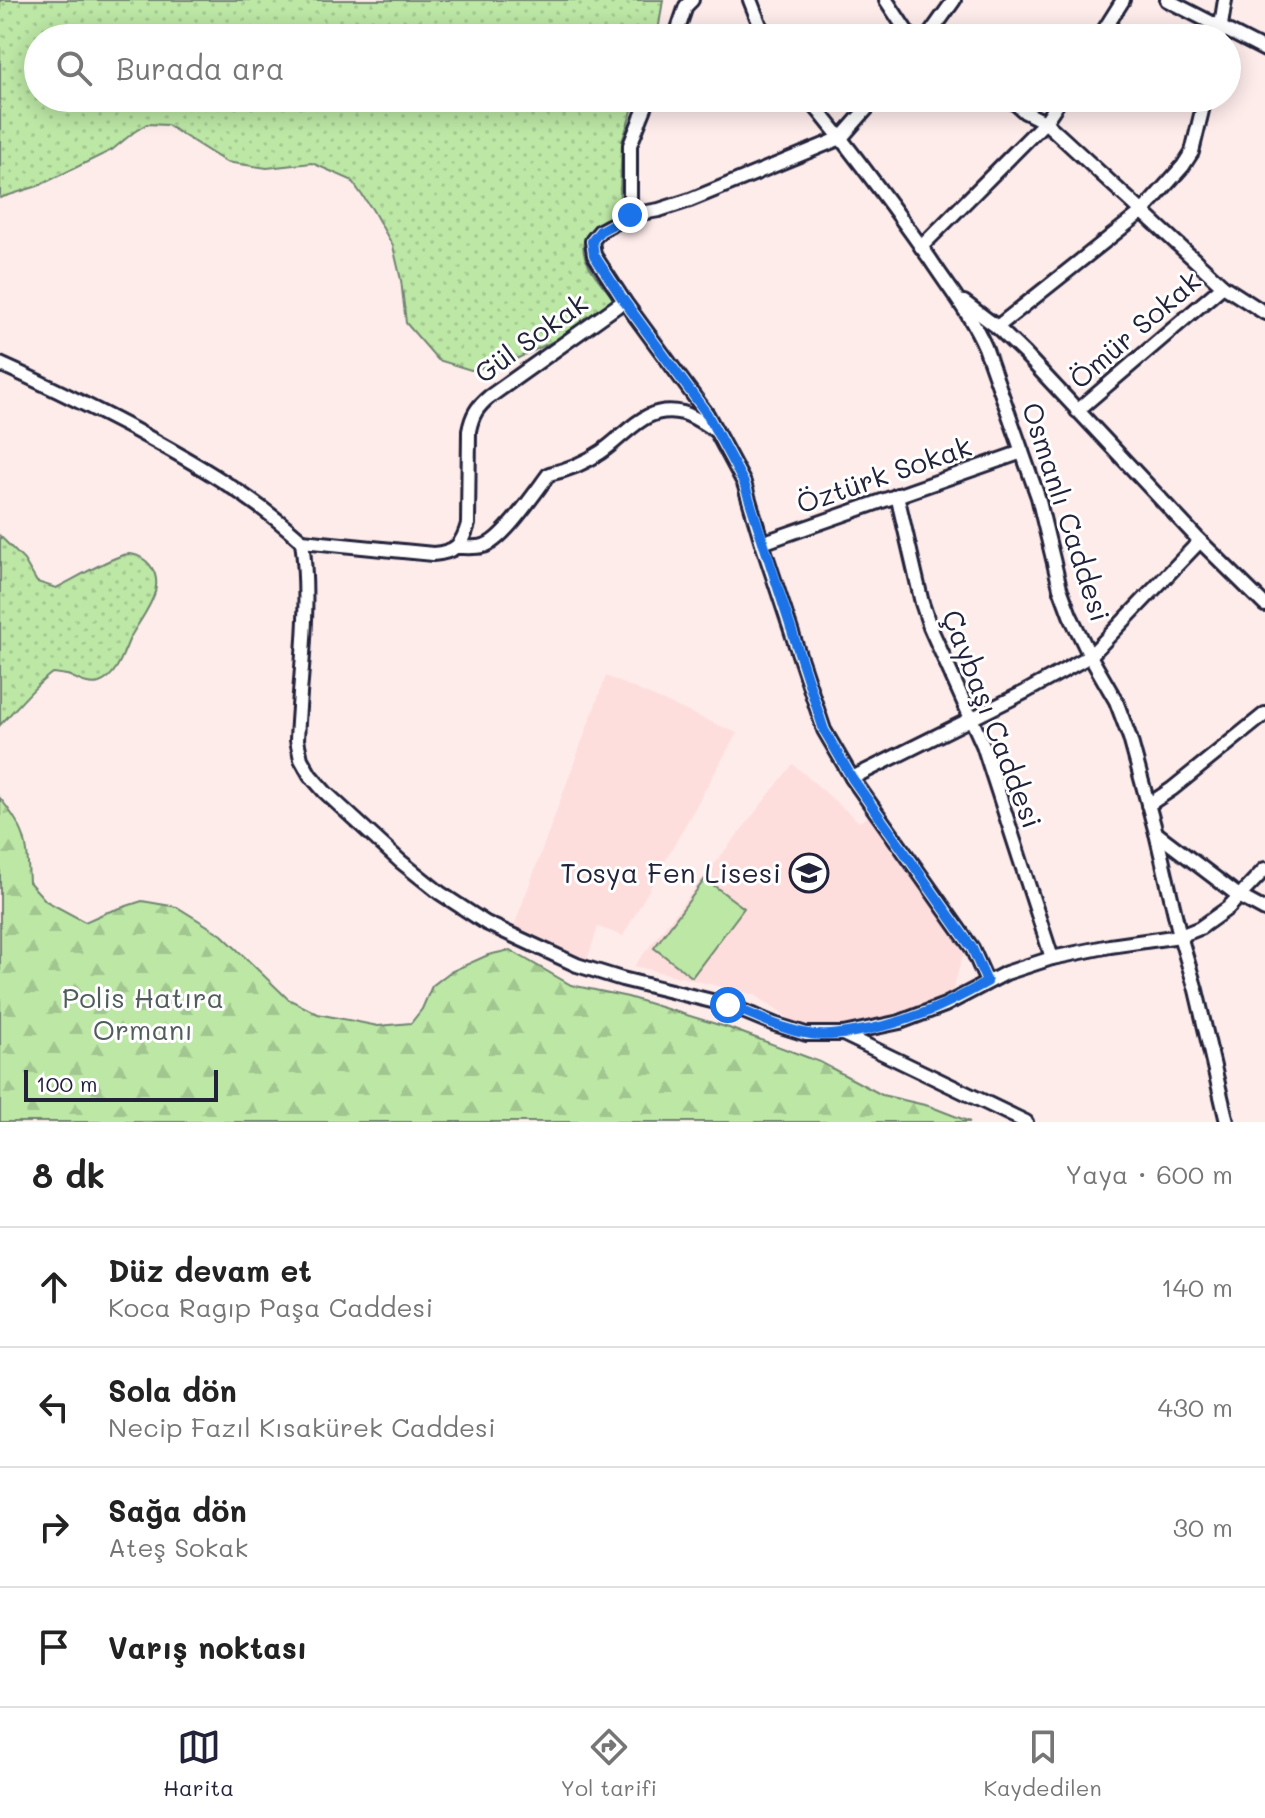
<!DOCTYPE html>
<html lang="tr">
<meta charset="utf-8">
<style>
body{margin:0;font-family:Mali,sans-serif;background:#f2f2f2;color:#222}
.scale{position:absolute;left:24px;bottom:20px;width:194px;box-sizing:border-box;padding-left:8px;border:4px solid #22223b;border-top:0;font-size:22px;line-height:28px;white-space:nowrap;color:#22223b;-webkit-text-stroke:6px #fff;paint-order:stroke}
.stop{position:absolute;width:24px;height:24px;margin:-18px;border:6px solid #1a73e8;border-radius:50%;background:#fff}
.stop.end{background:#1a73e8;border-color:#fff;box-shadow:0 2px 8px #0008}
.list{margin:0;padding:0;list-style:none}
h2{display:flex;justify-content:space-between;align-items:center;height:104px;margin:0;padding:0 32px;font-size:34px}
h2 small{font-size:26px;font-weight:400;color:#767676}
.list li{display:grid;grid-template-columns:52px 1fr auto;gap:24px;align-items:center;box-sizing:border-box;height:120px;padding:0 32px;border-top:2px solid #e0e0e0}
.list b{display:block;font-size:30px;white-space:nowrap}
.list p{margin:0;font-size:26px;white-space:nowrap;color:#767676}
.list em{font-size:26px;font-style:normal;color:#767676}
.icon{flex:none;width:44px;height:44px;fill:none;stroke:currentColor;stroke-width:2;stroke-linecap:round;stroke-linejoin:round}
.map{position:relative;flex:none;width:1265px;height:1122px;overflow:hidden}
.search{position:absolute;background:#fff;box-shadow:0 4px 20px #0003;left:24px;right:24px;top:24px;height:88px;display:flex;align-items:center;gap:20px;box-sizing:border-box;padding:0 28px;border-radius:44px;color:#767676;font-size:30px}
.sheet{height:584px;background:#fff}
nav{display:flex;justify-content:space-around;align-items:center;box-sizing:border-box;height:112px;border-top:2px solid #e0e0e0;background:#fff;font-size:22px;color:#767676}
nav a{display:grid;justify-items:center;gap:4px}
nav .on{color:#22223b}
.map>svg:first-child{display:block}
.built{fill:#fddedd}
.grass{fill:url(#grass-dots);stroke:#6f8470;stroke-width:2}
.forest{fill:url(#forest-firs);stroke:#6f8470;stroke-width:2}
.pitch{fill:#bce7a5;stroke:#6f8470;stroke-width:2}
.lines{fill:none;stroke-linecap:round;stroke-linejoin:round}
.minor-casing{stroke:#22223b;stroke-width:18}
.minor{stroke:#fff;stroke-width:12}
.route{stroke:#1a73e8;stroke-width:10}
.labels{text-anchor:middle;stroke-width:6;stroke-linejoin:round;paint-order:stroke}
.street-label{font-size:28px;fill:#22223b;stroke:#fff}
.poi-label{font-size:28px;fill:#22223b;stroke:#fff;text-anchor:end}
.park-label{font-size:28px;fill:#505d5b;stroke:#fff}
</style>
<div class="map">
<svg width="1265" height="1122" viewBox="0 0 1265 1122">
<defs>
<pattern id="grass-dots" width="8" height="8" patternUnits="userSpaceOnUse" patternTransform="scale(2)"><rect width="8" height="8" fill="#bce7a5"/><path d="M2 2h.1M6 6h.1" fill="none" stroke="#a1c68f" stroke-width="1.8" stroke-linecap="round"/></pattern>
<pattern id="forest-firs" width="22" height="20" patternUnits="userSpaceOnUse" patternTransform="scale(2)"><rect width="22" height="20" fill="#bce7a5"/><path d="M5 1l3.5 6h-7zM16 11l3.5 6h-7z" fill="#a1c68f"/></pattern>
</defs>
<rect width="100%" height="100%" fill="#feeceb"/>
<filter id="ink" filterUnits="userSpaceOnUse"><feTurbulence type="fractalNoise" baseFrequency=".0125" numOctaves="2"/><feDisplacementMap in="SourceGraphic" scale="16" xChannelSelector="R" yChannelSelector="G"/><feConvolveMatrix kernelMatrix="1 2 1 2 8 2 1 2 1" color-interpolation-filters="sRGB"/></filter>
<g filter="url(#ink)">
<!-- built -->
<g class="built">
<path d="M606 676 737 733 623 936 598 927 587 960 514 926Z"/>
<path d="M793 764 859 822 871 815 945 923 965 948 953 989 944 998 886 1017 825 1028 801 1027 755 995 634 966Z"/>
</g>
<!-- grass -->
<g class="grass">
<path d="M0 0H663L657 38H38V98H636L622 142 619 214C611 217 602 220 596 225 565 247 598 278 614 299L554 341 512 361 471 370 438 360 406 323 401 280 393 246 372 209 351 180 312 163 267 168 226 162 167 125 147 124 134 132 112 150 38 186 0 198Z"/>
<path d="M0 536 24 560 37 582 56 588C71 581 116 554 129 554 136 554 141 557 146 561 172 585 142 615 130 638 123 653 117 677 99 683 89 686 79 680 70 676 64 674 58 674 52 673 33 687 17 708 0 725Z"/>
</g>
<!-- forest -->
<path class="forest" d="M0 798C27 832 27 840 29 882L46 901 85 922 105 913 142 901 177 907 222 935 288 999 318 1014 378 1026 411 1023 422 1009 432 986 450 972 488 955 510 950 571 985 628 997 729 1028 820 1062 882 1095 929 1106 970 1122H0Z"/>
<!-- pitch -->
<path class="pitch" d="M705 879 744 908 692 977 654 948Z"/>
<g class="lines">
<!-- minor casing -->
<g class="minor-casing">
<g id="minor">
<path d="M750 0 765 38"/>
<path d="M886 0 911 38"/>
<path d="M1167 0 1265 50"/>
<path d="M675 38 686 6 692 0"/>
<path d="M927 38 954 0"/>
<path d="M1099 38 1123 0"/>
<path d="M1219 38 1225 0"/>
<path d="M808 98C851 149 891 204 930 259 949 288 971 315 985 347L1038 497 1060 588 1070 615 1090 656 1116 701 1130 738 1156 833 1180 936 1196 990 1227 1122"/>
<path d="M876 98 841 138 690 200 659 210 630 215 600 231 592 241 594 255 624 301 707 414 744 483 762 543 824 730 852 778 972 948 987 982"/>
<path d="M1009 98 1025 112 1045 122 1223 286 1265 313"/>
<path d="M630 215V145L649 98"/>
<path d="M921 247 1045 122 1061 98"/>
<path d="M964 302 997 327 1024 353 1200 541 1265 605"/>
<path d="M997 327 1143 211 1183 166 1192 152 1205 98"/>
<path d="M0 364C45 384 89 406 133 429 192 461 251 495 302 541 311 608 300 672 297 740L301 759 310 775 325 792 400 861 440 893 486 923 577 965 622 979 728 1005 774 1024 806 1034H843L900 1022 945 1005 1006 973 1052 958 1110 946 1180 936 1200 928 1228 908 1265 869"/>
<path d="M1077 411 1223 286"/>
<path d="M897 495 922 603 930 627 983 745 1052 958"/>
<path d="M302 541 433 554C456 552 462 545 468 524L469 431C472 415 477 407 489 397L624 301"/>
<path d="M762 543 1022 452"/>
<path d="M457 547C465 547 475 548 483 546 502 542 536 491 549 474 567 470 585 463 601 452 627 435 645 403 683 413 694 416 706 425 716 431"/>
<path d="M852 778 1025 692 1090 656 1200 541"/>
<path d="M1148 805 1172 789 1265 714"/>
<path d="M1156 833 1239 896 1265 910"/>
<path d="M843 1034 1026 1122"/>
</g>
</g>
<!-- minor -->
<use href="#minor" class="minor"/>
</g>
</g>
<g class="lines" filter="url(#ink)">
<!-- route -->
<path class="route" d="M630 215 600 231 592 241 594 255 624 301 707 414 744 483 824 730 852 778 972 948 987 982C942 1007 906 1024 854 1032 838 1035 820 1037 804 1033 777 1028 753 1014 728 1005"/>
</g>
<!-- icons -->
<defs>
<g id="school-ring" transform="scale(2)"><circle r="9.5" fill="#fff" stroke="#22223b" stroke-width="1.5"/><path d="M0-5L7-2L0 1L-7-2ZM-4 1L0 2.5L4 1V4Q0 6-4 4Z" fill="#22223b"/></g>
</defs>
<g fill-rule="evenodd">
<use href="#school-ring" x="809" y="873"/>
</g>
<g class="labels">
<!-- street labels -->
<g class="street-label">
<text transform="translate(1135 330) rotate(-41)" y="10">Ömür Sokak</text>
<text transform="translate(531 338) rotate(-36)" y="10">Gül Sokak</text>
<text transform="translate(884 475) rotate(-19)" y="10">Öztürk Sokak</text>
<text transform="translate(1066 512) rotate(72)" y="10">Osmanlı Caddesi</text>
<text transform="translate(992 719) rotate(69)" y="10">Çaybaşı Caddesi</text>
</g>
<!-- poi labels -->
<g class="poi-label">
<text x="781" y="883">Tosya Fen Lisesi</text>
</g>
<!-- park labels -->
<g class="park-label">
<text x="143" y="1008">Polis Hatıra<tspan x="143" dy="32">Ormanı</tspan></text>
</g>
</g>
</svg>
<div class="scale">100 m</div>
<div class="stop" style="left:728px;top:1005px"></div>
<div class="stop end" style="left:630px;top:215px"></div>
<div class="search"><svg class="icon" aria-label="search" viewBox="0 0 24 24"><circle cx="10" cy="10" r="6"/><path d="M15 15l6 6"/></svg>Burada ara</div>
</div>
<section class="sheet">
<h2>8 dk<small>Yaya · 600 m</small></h2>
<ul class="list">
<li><svg class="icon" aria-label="ahead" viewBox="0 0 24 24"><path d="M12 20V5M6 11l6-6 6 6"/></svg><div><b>Düz devam et</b><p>Koca Ragıp Paşa Caddesi</p></div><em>140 m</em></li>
<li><svg class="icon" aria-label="left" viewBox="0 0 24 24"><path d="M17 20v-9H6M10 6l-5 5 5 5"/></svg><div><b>Sola dön</b><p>Necip Fazıl Kısakürek Caddesi</p></div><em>430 m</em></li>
<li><svg class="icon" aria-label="right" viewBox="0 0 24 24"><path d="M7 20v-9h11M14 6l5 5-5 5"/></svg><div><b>Sağa dön</b><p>Ateş Sokak</p></div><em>30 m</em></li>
<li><svg class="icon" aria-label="arrive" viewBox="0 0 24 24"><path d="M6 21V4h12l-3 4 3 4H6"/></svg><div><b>Varış noktası</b></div></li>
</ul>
</section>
<nav>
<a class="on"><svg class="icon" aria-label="map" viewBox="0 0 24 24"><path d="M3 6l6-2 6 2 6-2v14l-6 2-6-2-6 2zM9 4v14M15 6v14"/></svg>Harita</a>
<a><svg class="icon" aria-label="directions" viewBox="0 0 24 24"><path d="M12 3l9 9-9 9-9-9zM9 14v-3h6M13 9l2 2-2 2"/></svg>Yol tarifi</a>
<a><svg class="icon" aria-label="saved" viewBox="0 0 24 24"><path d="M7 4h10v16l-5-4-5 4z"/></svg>Kaydedilen</a>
</nav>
